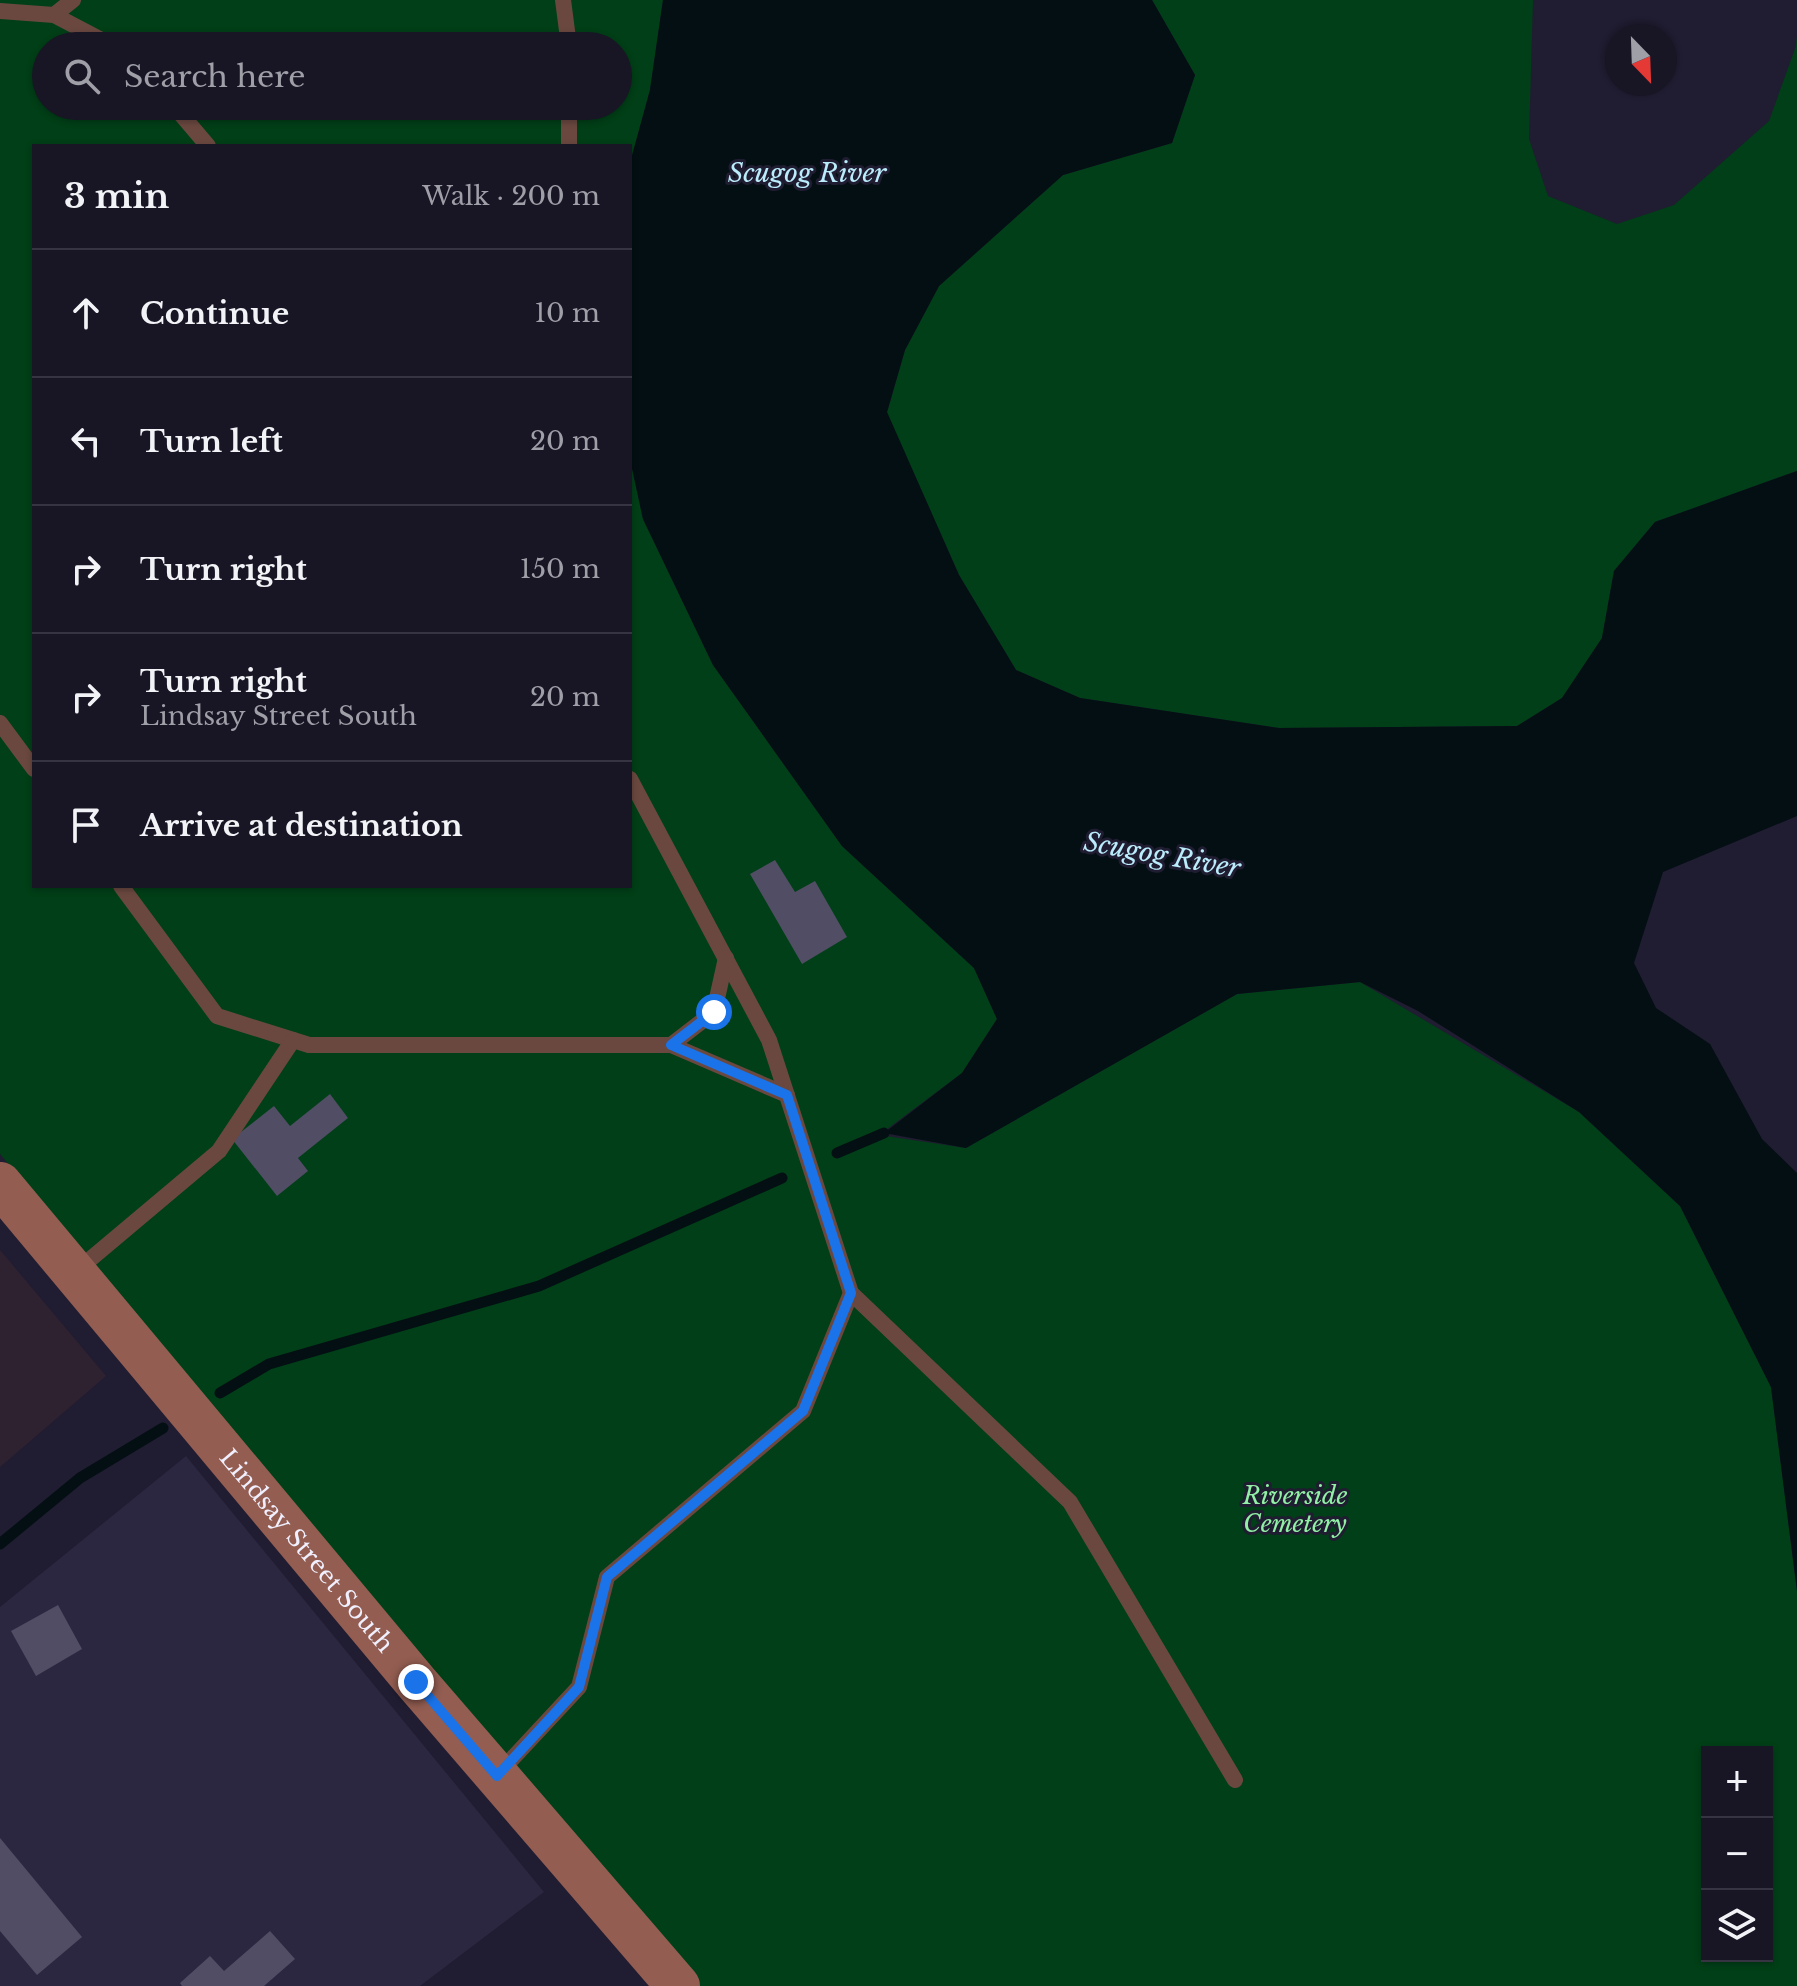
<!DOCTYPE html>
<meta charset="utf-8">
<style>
body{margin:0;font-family:"Libre Baskerville",serif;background:#211e2d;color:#f1f3f6}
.controls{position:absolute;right:24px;bottom:24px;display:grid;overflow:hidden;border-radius:0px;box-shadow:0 2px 6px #0004}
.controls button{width:72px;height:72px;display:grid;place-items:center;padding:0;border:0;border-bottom:2px solid #363442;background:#181525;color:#f1f3f6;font:40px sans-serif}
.compass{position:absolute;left:1605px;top:24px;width:72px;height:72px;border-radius:50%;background:#181525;box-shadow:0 2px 6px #0004;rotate:157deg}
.stop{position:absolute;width:24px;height:24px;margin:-18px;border:6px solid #1a73e8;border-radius:50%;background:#fff}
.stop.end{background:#1a73e8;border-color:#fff;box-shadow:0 2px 8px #0008}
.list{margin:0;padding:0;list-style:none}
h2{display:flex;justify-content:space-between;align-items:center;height:104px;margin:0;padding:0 32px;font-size:34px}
h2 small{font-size:26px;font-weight:400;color:#9f9fa7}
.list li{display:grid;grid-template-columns:52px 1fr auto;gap:24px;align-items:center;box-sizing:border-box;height:128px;padding:0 32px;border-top:2px solid #363442}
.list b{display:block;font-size:30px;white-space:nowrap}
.list p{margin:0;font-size:26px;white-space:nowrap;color:#9f9fa7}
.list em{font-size:26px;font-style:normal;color:#9f9fa7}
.icon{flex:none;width:44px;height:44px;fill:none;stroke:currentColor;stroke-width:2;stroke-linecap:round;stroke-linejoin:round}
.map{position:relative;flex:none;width:1797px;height:1986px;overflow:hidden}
.search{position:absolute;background:#181525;box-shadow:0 2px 6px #0004;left:32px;top:32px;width:600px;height:88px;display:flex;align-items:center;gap:20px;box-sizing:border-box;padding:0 28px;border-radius:44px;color:#9f9fa7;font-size:30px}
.panel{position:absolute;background:#181525;box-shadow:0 2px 6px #0004;left:32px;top:144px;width:600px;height:744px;border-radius:0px}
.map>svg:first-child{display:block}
.commercial{fill:#2e2230}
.built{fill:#2c2741}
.green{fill:#003f17;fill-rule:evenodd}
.water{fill:#030f13}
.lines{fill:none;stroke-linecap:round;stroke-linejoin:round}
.stream{stroke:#030f13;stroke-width:11}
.building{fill:#504d64}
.service{stroke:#6a4840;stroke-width:16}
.secondary{stroke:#935d51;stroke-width:44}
.route{stroke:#1a73e8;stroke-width:10}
.labels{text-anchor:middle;stroke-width:6;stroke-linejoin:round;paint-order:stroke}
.park-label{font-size:24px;font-style:italic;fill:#91f0a5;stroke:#201c31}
.street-label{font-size:24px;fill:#f0effd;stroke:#201c31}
.water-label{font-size:26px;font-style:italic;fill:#baecfb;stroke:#201c31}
</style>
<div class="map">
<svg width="1797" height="1986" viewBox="0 0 1797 1986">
<rect width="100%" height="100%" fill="#201c31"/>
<!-- commercial -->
<path class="commercial" d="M0 1250 106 1376 0 1467Z"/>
<!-- built -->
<path class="built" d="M186 1456 544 1892 420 1986H0V1607Z"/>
<!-- green -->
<g class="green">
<path d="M0 0H663L650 90 630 163V146H34V886H630V459L643 519 713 665 842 846 974 968 997 1019 962 1073 879 1135 966 1148 1237 994 1360 982 1579 1112 1680 1206 1771 1387 1797 1591V1986H700L0 1154ZM46 46H618V106H46ZM1707 1752H1767V1956H1707Z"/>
<path d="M1152 0H1533L1529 139 1548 196 1617 224 1674 205 1769 121 1796 46 1797 35V471L1655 522 1614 571 1602 638 1562 698 1517 726 1279 728 1080 698 1016 670 959 575 887 413 905 350 939 286 1063 175 1172 143 1195 75Z"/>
</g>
<!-- water -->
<path class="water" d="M663 0H1152L1195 75 1172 143 1063 175 939 286 905 350 887 412 959 575 1016 670 1080 698 1279 728 1517 726 1562 698 1602 638 1614 571 1655 522 1797 471V816L1663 872 1634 963 1656 1008 1710 1044 1762 1139 1797 1173V1591L1771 1387 1680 1206 1579 1112 1418 1011 1360 982 1237 994 966 1148 884 1133 962 1073 997 1019 974 968 842 846 713 665 643 519 630 459V163L650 90Z"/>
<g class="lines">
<!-- stream -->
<g class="stream">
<path d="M837 1153 884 1133"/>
<path d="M220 1393 269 1364 539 1286 782 1178"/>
<path d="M0 1544 80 1478 163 1428"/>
</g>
</g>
<!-- building -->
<g class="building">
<path d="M775 860 795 892 815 881 847 937 802 964 750 874Z"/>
<path d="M330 1094 348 1118 298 1158 308 1171 277 1196 232 1139 274 1106 290 1126Z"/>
<path d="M58 1605 82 1649 36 1676 11 1631Z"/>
<path d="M0 1838 82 1937 37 1975 0 1931Z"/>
<path d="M270 1931 295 1959 264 1986H182L180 1983 210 1956 224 1971Z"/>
</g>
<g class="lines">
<!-- service -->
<g class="service">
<path d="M563 0 569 46"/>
<path d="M0 11 54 15 113 46"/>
<path d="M54 15 73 0"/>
<path d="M174 106 208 146"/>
<path d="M569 146V106"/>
<path d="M0 723 34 769"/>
<path d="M630 779 769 1040 851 1293 1070 1502 1235 1780"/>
<path d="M121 886 217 1016 309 1045H671L787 1095"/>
<path d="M671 1045 714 1012 726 958"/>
<path d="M75 1272 219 1151 293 1040"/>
<path d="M497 1775 579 1687 607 1577 803 1411 851 1293"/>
</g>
<!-- secondary -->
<path class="secondary" id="s1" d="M0 1184 416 1682 678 1986"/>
</g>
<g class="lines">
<!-- route -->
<path class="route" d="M416 1682 497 1776 579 1687 607 1577 803 1411 851 1293 787 1095 671 1045 714 1012"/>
</g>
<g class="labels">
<!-- park labels -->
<g class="park-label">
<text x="1295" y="1504">Riverside<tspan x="1295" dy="28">Cemetery</tspan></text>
</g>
<!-- street labels -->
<g class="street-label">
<text dy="8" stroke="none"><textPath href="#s1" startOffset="478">Lindsay Street South</textPath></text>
</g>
<!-- water labels -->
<g class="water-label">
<text x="807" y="182">Scugog River</text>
<text transform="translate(1162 855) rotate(10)" y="9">Scugog River</text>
</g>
</g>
</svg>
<div class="controls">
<button>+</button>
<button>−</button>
<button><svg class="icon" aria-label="layers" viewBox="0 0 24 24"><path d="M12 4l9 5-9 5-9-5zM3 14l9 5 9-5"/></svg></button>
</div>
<svg class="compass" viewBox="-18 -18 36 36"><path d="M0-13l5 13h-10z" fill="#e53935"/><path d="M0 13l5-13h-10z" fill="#9f9fa7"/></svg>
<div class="stop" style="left:714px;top:1012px"></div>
<div class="stop end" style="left:416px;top:1682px"></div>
<div class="search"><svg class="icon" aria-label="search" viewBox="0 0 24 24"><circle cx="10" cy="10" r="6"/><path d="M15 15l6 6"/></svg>Search here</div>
<section class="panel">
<h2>3 min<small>Walk · 200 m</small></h2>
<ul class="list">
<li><svg class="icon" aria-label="ahead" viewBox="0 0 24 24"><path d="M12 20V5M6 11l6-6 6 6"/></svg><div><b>Continue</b></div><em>10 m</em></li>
<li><svg class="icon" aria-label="left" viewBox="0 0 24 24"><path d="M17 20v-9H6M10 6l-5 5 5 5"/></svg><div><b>Turn left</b></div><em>20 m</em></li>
<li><svg class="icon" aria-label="right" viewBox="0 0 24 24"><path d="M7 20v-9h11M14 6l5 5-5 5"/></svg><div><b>Turn right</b></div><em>150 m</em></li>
<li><svg class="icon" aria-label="right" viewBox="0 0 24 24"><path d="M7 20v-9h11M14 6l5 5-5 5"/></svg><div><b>Turn right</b><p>Lindsay Street South</p></div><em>20 m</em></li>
<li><svg class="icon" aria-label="arrive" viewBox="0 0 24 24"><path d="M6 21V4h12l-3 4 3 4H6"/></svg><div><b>Arrive at destination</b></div></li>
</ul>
</section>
</div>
